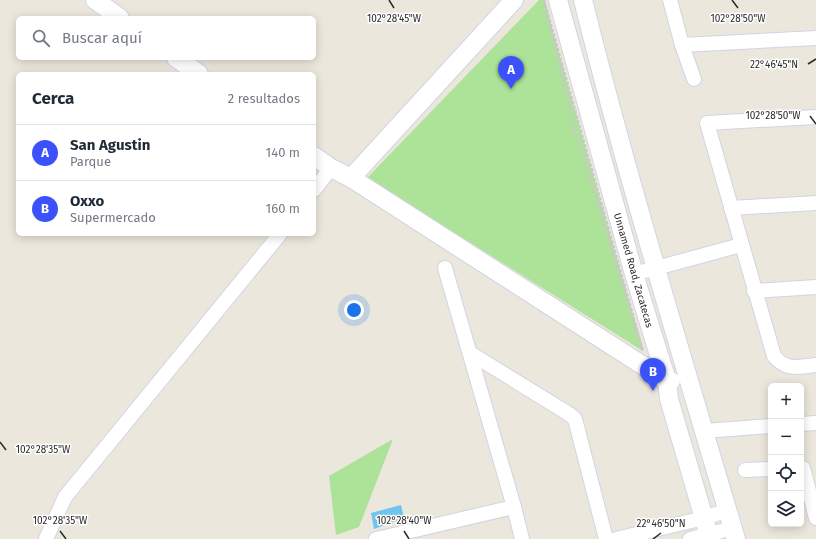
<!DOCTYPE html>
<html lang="es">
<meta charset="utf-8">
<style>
body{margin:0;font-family:"Fira Sans",sans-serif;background:#f2f2f3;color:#1f2937}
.controls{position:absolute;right:12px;bottom:12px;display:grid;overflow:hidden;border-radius:6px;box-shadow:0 2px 10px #0003}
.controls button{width:36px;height:36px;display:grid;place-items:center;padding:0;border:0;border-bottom:1px solid #e0e1e3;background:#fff;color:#1f2937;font:20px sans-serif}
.you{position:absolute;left:354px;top:310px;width:14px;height:14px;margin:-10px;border:3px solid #fff;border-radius:50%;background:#1a73e8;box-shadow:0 0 0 6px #1a73e833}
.badge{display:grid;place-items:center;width:26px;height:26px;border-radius:50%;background:#3b52fb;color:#fff;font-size:13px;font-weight:700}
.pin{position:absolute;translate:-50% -33px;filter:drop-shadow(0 1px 2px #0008)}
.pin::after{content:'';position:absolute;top:21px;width:14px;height:12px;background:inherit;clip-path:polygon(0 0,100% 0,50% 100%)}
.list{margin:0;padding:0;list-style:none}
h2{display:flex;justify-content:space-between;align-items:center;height:52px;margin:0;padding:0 16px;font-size:17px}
h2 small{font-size:13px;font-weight:400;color:#747a83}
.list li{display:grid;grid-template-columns:26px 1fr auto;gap:12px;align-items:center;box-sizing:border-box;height:56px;padding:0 16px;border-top:1px solid #e0e1e3}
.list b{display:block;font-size:15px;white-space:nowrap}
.list p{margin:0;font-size:13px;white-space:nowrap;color:#747a83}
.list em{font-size:13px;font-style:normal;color:#747a83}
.icon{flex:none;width:22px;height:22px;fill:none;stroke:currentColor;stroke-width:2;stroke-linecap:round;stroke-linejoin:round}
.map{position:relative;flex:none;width:816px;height:539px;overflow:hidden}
.search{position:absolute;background:#fff;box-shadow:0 2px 10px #0003;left:16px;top:16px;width:300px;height:44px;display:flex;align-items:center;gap:10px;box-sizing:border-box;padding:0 14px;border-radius:6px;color:#747a83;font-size:15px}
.panel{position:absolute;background:#fff;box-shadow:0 2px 10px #0003;left:16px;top:72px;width:300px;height:164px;border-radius:6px}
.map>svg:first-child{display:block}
.green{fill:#ade398}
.water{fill:#6ec5ef}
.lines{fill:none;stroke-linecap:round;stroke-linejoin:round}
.minor-casing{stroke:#d1d4e3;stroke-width:16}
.tertiary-casing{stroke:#d1d4e3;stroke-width:20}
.path{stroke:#c8c8c8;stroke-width:2.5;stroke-dasharray:3 2;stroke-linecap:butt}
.minor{stroke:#fff;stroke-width:14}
.tertiary{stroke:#fff;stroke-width:18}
.ticks{fill:none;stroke:#2a2a2a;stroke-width:1.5}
.labels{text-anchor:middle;stroke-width:3;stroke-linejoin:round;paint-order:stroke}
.street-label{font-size:10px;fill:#2a2a2a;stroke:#fff}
.ticks-label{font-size:10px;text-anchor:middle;fill:#2a2a2a;stroke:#fff;stroke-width:3;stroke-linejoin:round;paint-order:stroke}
</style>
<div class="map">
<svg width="816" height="539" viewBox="0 0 816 539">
<rect width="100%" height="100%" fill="#ece7dc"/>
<!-- green -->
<g class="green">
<path d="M539 0H544L643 351 367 178Z"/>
<path d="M393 439 359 527 336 535 329 476Z"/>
</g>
<!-- water -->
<path class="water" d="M401 505 404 518 374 529 371 513Z"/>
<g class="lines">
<!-- minor casing -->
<g class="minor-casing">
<g id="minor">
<path d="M670 0 682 45 694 79"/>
<path d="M682 45 816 38"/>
<path d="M816 117 707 123 774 356C786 371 799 367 816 365"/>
<path d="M314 190 331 168"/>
<path d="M731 208 816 203"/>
<path d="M445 268 514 507 522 539"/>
<path d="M634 274 741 245"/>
<path d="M754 291 816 287"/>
<path d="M470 353 569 414 575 419 606 539"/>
<path d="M801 424 816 423"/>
<path d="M704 431 771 426"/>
<path d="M803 468 816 518"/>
<path d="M745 470 771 469"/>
<path d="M46 539 65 497 280 234"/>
<path d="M376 539 514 507"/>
<path d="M616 539 704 518 728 510"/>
<path d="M690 539 733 528"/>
</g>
</g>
<!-- tertiary casing -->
<g class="tertiary-casing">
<g id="tertiary">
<path d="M95 0 120 18"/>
<path d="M558 0 634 274 667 381 669 399 710 539"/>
<path d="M583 0C628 181 683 360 736 539"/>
<path d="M176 58 199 74"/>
<path d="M314 156 331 168 351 178 667 381H671"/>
<path d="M351 178 514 0"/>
</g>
</g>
<!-- path -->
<path class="path" d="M544 0 643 351 573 123Z"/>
<!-- minor -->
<use href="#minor" class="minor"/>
<!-- tertiary -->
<use href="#tertiary" class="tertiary"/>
</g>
<!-- ticks -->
<path class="ticks" d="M389 0 394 8M732 0 738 8M808 64 816 59M810 116 816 124M0 442 6 450M60 531 66 539M404 531 409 539M653 539 661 533"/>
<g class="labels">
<!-- street labels -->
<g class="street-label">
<text transform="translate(634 270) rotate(74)" y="4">Unnamed Road, Zacatecas</text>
</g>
</g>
<g class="ticks-label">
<text x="738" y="22">102°28'50"W</text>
<text x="394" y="22">102°28'45"W</text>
<text x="774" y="68">22°46'45"N</text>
<text x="773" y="119">102°28'50"W</text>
<text x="43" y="453">102°28'35"W</text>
<text x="60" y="524">102°28'35"W</text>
<text x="404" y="524">102°28'40"W</text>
<text x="661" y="527">22°46'50"N</text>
</g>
</svg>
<div class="controls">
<button>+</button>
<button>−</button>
<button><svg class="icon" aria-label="locate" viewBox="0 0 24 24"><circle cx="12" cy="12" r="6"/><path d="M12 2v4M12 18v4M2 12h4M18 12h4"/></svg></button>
<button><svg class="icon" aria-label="layers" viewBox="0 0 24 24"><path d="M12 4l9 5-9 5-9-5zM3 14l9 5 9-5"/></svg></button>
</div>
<div class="you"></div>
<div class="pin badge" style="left:511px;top:89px">A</div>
<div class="pin badge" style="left:653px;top:391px">B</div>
<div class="search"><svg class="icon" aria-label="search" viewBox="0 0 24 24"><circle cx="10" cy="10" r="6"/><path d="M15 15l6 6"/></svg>Buscar aquí</div>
<section class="panel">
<h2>Cerca<small>2 resultados</small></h2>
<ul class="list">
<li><span class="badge">A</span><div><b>San Agustin</b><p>Parque</p></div><em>140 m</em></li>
<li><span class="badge">B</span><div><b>Oxxo</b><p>Supermercado</p></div><em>160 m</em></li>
</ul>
</section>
</div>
